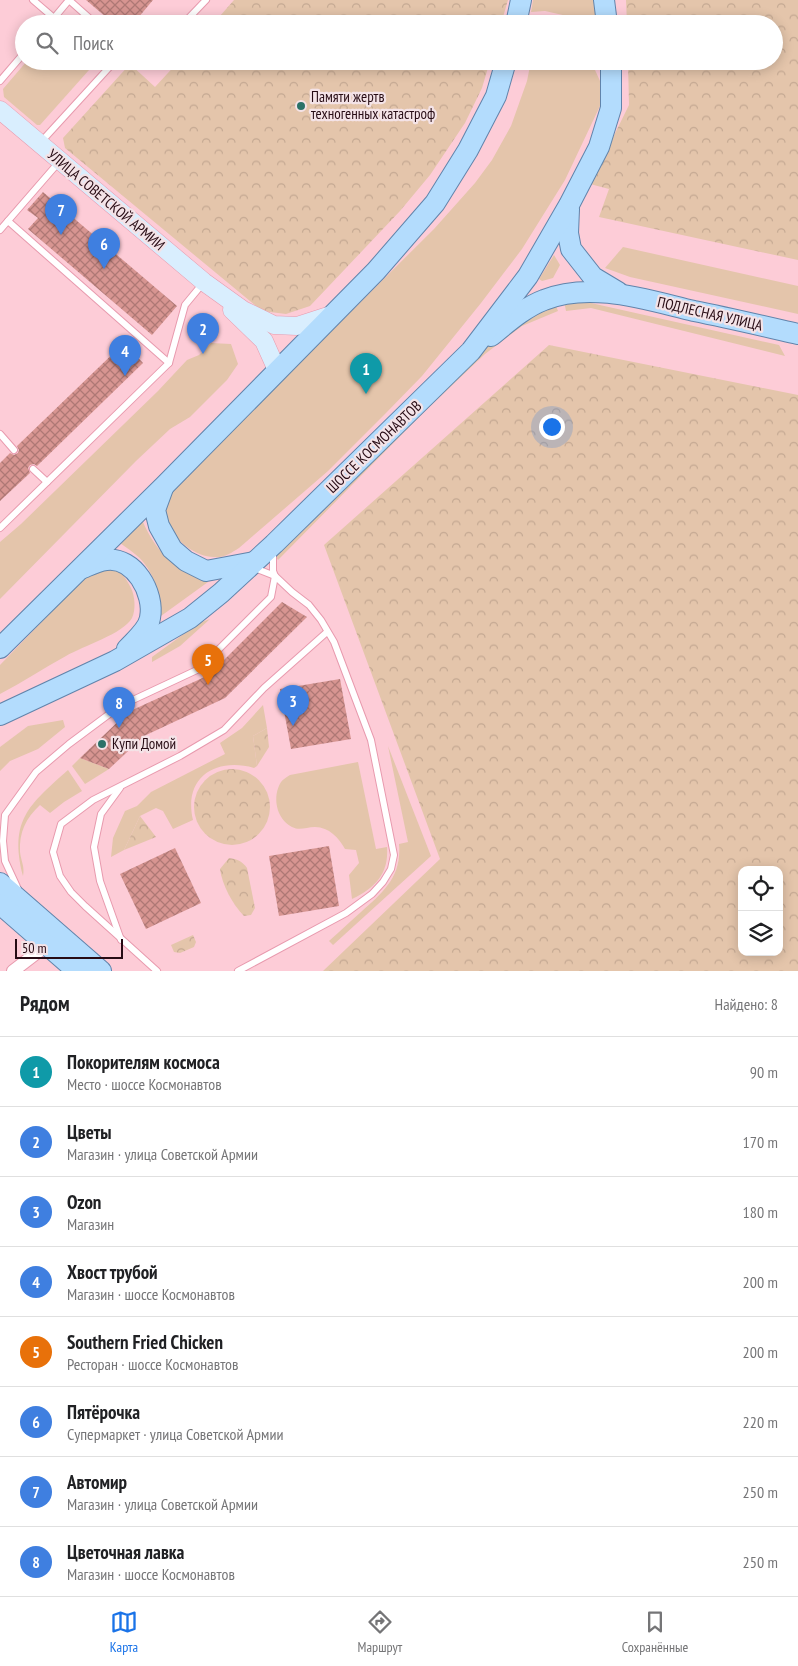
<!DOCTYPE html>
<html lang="ru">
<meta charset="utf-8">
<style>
body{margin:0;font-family:"PT Sans Narrow",sans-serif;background:#f2f2f2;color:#202124}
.controls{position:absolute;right:15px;bottom:15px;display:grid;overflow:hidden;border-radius:10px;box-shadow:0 2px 12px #0003}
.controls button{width:45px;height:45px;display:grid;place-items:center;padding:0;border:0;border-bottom:1px solid #e0e0e0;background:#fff;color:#202124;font:25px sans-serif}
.scale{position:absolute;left:15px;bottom:12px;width:108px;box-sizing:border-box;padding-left:5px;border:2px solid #270b14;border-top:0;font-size:14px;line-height:18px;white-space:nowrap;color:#270b14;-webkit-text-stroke:4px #f4e3e7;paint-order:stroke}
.you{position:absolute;left:551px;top:426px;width:18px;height:18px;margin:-12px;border:4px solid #fff;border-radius:50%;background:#1a73e8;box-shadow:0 0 0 8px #1a73e833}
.badge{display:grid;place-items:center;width:32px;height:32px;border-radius:50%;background:#1a73e8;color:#fff;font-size:16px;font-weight:700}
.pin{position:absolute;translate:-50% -41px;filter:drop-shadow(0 1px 2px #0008)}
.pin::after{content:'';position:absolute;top:26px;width:18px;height:15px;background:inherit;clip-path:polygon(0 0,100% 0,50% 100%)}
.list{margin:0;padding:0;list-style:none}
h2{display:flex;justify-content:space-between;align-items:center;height:65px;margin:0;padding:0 20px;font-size:21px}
h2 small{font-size:16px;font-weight:400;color:#757577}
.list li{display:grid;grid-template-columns:32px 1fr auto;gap:15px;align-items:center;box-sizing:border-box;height:70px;padding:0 20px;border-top:1px solid #e0e0e0}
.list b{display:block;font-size:19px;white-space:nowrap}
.list p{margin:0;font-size:16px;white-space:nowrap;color:#757577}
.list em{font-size:16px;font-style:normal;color:#757577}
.icon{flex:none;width:28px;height:28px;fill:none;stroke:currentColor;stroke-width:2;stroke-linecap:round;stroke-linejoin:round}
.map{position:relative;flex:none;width:798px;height:971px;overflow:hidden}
.search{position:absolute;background:#fff;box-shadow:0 2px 12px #0003;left:15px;right:15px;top:15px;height:55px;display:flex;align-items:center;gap:12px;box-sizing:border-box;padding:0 18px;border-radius:28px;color:#757577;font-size:19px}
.sheet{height:625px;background:#fff}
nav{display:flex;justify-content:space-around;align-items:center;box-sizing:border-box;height:70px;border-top:1px solid #e0e0e0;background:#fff;font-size:14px;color:#757577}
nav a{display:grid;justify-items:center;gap:2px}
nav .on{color:#1a73e8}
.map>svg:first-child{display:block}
.green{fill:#e4c5ab}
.forest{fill:url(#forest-crowns);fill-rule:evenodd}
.building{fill:url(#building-cross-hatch)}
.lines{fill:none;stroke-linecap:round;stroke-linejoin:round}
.lane-casing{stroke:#e89aae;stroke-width:8}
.street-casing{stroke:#e89aae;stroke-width:14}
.secondary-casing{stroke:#e89aae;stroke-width:19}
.primary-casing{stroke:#6184ab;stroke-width:22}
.lane{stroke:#fff;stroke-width:6}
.street{stroke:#fff;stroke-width:12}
.secondary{stroke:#d9eefe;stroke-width:18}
.primary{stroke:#b3dcfd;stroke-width:20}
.poi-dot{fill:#2b7268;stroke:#f4e3e7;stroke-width:2}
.labels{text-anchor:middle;stroke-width:4.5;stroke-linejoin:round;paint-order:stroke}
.poi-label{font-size:15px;fill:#270b14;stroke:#f4e3e7;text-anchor:start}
.street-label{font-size:15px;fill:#270b14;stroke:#f4e3e7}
</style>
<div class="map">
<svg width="798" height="971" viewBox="0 0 798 971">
<defs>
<pattern id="forest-crowns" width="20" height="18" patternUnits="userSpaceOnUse" patternTransform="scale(1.25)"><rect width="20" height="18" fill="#e4c5ab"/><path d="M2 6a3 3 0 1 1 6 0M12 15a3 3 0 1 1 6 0" fill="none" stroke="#c4a892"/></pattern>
<pattern id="building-cross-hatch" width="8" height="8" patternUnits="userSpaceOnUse" patternTransform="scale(1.25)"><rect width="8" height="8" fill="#d79591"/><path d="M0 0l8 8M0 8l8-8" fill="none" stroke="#ae7875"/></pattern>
</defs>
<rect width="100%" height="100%" fill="#fdccd7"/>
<!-- green -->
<g class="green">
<path d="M533 0H597L600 24H585L576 18 545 11 531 12Z"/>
<path d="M27 61H97L40 125H37L4 97 3 89Z"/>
<path d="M531 61H591L600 81V106L565 180 522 249 481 303 422 376 385 414 328 471 239 548C231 553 224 558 214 557 196 557 176 541 168 525 165 518 165 510 163 502L258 404 434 229 475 183 492 160 511 126 527 81Z"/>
<path d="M623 247 798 286V314L630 277 605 268Z"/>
<path d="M554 255 560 265 553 278 542 281 539 279Z"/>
<path d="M573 299 779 345 785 356 591 308 566 311 564 301Z"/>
<path d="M554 301 558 311 522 326 485 354 424 412 278 560 275 556 487 343Z"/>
<path d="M211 343 231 344 238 364 227 380 190 417 170 429 136 461 0 599V542L21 524 158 391 187 360 199 355Z"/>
<path d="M142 520C158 556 173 565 208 582L161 616C162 599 155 577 144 563 138 555 128 549 120 543Z"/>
<path d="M95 567C116 569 121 568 131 588 135 596 136 610 132 618 123 634 83 646 66 656 44 668 23 682 0 694V665Z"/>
<path d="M210 619 180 646 152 662V657L199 623Z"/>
<path d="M263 705 267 728 253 736 257 766 254 768C215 757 183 778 193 820L173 829 163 811 156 808 140 816 124 850 111 857 113 838 125 811 137 806 151 792 225 754 220 743 242 728Z"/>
<path d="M63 720 65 727 38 749 10 761 0 771V747L28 726Z"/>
<path d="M388 746 431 856 333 945 329 941C340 931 350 922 361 912 383 892 402 877 399 844L408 842Z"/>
<path d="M80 758 109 769 85 784 72 766Z"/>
<path d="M358 762 376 849 387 847C389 874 375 888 352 899L349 875 359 863 356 850 345 849C339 838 329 827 315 827 306 827 300 831 292 827 276 819 272 796 281 782 283 779 287 777 290 775Z"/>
<path d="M68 770 82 791 64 802 50 813 40 805C26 818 19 832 20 852 21 861 25 867 23 876 9 820 29 805 68 770Z"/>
</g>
<!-- forest -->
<g class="forest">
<path d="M234 0H508L501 24H213Z"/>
<path d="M626 0H798V260L599 217 609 189 590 184 629 105 628 61H774V24H627Z"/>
<path d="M179 61H490L482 88 465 123 430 175 400 211 310 306 286 314 262 311 65 148 63 138 130 64 155 87Z"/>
<path d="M549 345 798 395V971H323L440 859 324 545ZM742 870H779V952H742Z"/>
<path d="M267 728 269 747 257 766 253 736Z"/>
<circle cx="232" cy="807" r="38"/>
<path d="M140 816 156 837 124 850Z"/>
<path d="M229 858C237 859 242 861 247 868L255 908 251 915 244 916C233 905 222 885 220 869Z"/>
<path d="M193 935 196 942 194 947 180 953 174 952 171 945Z"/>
</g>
<!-- building -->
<g class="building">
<path d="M86 0H153L133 24H114Z"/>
<path d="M43 192 177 306 152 335 28 229 38 218 27 210Z"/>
<path d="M124 343 143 363 37 466 34 464 30 465 28 468 30 473 0 501V463L10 453 14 455 18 453 19 450 17 446Z"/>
<path d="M282 602 307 617 225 698 144 736 109 769 80 758 128 712 209 675Z"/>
<path d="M340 679 351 739 291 749 280 689Z"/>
<path d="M329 846 339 906 279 916 269 856Z"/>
<path d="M175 848 201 903 146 929 120 874Z"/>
</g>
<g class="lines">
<!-- lane casing -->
<g class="lane-casing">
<g id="lane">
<path d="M33 0 54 18"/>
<path d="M69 0 96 24"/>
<path d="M49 24 69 0"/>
<path d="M183 24 206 0"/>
<path d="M0 81 24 53"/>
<path d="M40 143 115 61"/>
<path d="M8 221 169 363"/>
<path d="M0 230 59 162"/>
<path d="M0 434 14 450"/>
<path d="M33 469 47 482"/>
<path d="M0 528 169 363 185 305 204 282"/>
<path d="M120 788 101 814 94 847 100 881 121 940"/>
<path d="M18 889 5 861 3 841 5 815 36 772 69 744 120 706 199 669 271 597 275 576 273 571V551"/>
<path d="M157 971 85 906 71 892 60 876 53 852 61 824 93 800 180 756 224 730 264 688 327 632"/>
<path d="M238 971 346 913 372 894 383 882 391 869 394 855 371 740 334 642 321 620 309 605 292 592 275 576 252 567"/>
</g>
</g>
<!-- street casing -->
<g class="street-casing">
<path id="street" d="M13 971 47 945"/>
</g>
<!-- secondary casing -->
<g class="secondary-casing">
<g id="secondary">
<path d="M0 110 204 282 243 310 274 325 297 326 334 314"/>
<path d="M232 310 264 341 277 370"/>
</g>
</g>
<!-- primary casing -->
<g class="primary-casing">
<g id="primary">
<path d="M604 0 607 24"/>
<path d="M516 24 521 0"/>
<path d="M569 209 568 233 571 249 593 277 618 292"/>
<path d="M491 336C507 323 525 307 544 300 591 281 647 300 694 311 729 318 763 326 798 334"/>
<path d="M163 488 155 510 159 526 172 549 186 561 206 571 254 562"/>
<path d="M83 568C90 565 98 561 106 560 134 556 155 593 150 618 148 630 135 640 127 649"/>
<path d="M0 648 164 486 376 271 435 203 468 150 496 96 506 61"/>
<path d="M0 715 115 661 190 618 221 593 274 544 471 351 528 276 569 205 599 147 611 108V61"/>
<path d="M0 883 101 971"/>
<path d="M0 904 77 971"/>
</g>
</g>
<!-- lane -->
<use href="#lane" class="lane"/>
<!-- street -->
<use href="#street" class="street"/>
<!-- secondary -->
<use href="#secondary" class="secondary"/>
<!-- primary -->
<use href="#primary" class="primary"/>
</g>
<!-- markers -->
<g class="poi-dot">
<circle cx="301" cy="106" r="5"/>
<circle cx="102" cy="744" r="5"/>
</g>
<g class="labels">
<!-- poi labels -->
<g class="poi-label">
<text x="311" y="102">Памяти жертв<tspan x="311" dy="17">техногенных катастроф</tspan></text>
<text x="112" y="749">Купи Домой</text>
</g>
<!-- street labels -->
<g class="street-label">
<text transform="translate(106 200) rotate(40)" y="5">УЛИЦА СОВЕТСКОЙ АРМИИ</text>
<text transform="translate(710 314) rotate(13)" y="5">ПОДЛЕСНАЯ УЛИЦА</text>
<text transform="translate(374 447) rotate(-44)" y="5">ШОССЕ КОСМОНАВТОВ</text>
</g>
</g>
</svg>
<div class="controls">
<button><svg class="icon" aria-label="locate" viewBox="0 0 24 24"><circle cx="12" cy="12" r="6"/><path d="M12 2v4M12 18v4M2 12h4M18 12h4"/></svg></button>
<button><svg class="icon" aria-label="layers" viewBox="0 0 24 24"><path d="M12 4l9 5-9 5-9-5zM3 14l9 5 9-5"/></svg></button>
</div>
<div class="scale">50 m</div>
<div class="you"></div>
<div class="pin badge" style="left:366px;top:394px;background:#0f9aa8">1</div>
<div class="pin badge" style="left:203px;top:354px;background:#3f7fe0">2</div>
<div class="pin badge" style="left:293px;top:726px;background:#3f7fe0">3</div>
<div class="pin badge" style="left:125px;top:376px;background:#3f7fe0">4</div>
<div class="pin badge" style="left:208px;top:685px;background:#e8710a">5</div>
<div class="pin badge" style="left:104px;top:269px;background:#3f7fe0">6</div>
<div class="pin badge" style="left:61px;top:235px;background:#3f7fe0">7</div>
<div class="pin badge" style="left:119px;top:728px;background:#3f7fe0">8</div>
<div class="search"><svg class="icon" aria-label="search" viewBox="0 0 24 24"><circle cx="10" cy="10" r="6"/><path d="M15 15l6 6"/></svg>Поиск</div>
</div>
<section class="sheet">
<h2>Рядом<small>Найдено: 8</small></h2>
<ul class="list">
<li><span class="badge" style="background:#0f9aa8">1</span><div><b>Покорителям космоса</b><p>Место · шоссе Космонавтов</p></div><em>90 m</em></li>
<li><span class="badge" style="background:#3f7fe0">2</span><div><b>Цветы</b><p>Магазин · улица Советской Армии</p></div><em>170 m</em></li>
<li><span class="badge" style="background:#3f7fe0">3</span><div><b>Ozon</b><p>Магазин</p></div><em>180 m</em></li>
<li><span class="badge" style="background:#3f7fe0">4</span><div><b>Хвост трубой</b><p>Магазин · шоссе Космонавтов</p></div><em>200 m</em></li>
<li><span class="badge" style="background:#e8710a">5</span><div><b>Southern Fried Chicken</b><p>Ресторан · шоссе Космонавтов</p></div><em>200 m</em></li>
<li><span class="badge" style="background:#3f7fe0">6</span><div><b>Пятёрочка</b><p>Супермаркет · улица Советской Армии</p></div><em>220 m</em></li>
<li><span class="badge" style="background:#3f7fe0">7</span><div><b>Автомир</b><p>Магазин · улица Советской Армии</p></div><em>250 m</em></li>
<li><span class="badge" style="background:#3f7fe0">8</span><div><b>Цветочная лавка</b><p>Магазин · шоссе Космонавтов</p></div><em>250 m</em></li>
</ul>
</section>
<nav>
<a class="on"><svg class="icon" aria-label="map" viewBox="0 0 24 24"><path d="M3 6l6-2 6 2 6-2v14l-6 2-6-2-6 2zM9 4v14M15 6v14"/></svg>Карта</a>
<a><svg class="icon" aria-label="directions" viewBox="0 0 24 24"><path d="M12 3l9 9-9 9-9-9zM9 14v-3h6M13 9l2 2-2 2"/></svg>Маршрут</a>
<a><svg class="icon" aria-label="saved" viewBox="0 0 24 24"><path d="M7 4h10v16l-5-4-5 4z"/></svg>Сохранённые</a>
</nav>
